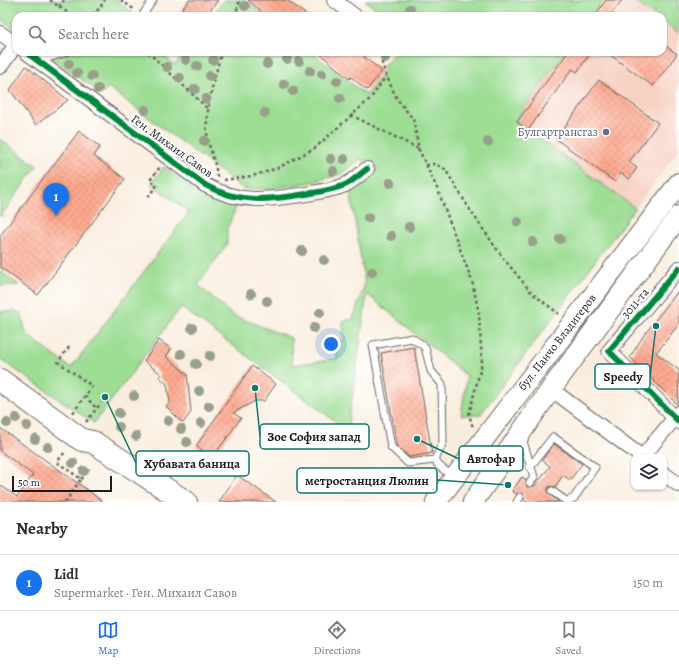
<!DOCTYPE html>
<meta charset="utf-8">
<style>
body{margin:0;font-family:Alegreya,serif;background:#f7f7f7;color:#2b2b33}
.controls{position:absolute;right:12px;bottom:12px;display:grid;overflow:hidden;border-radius:8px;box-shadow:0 1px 3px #0004}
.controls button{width:36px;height:36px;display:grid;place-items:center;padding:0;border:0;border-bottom:1px solid #e1e1e2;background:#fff;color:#2b2b33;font:20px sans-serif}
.scale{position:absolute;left:12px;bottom:10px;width:100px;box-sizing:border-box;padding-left:4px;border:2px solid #1c1c1c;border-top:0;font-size:11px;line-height:14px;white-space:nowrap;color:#1c1c1c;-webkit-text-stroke:3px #fff;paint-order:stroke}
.you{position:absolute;left:331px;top:344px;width:14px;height:14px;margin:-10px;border:3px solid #fff;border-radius:50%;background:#1a73e8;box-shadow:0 0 0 6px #1a73e833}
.badge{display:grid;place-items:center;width:26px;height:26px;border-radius:50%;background:#1a73e8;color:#fff;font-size:13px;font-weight:700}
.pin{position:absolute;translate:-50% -33px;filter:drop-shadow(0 1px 2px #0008)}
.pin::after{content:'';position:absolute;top:21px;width:14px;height:12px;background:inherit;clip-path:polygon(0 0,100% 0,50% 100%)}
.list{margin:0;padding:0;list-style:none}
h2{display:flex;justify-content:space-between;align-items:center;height:52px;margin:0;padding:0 16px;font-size:17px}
h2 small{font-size:13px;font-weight:400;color:#7c7c81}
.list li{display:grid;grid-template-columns:26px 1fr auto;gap:12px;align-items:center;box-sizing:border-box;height:56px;padding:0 16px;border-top:1px solid #e1e1e2}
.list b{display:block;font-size:15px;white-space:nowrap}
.list p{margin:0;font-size:13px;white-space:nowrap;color:#7c7c81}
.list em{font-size:13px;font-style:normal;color:#7c7c81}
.icon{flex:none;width:22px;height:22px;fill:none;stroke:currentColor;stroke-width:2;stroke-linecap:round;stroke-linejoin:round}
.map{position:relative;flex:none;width:679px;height:502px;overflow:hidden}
.search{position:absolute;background:#fff;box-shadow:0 1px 3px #0004;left:12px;right:12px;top:12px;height:44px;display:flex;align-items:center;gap:10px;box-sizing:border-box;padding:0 14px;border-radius:12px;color:#7c7c81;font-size:15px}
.sheet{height:108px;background:#fff}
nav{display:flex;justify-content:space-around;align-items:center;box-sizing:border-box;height:56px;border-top:1px solid #e1e1e2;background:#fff;font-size:11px;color:#7c7c81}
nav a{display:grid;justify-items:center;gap:2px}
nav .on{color:#1a73e8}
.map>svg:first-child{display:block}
.built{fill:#f6d2c3}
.grass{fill:#9ddd94;stroke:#5c7c58}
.building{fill:url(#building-cross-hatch)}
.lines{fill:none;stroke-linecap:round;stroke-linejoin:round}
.service-casing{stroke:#696560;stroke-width:9}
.minor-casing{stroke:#696560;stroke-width:16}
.secondary-casing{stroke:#696560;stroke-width:22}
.primary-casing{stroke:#696560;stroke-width:24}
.path{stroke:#696560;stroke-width:2.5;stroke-dasharray:3 3;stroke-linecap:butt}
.service{stroke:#fff;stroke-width:7}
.minor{stroke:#fff;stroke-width:14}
.secondary{stroke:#fff;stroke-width:20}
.primary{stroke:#fff;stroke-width:22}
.cycleway-casing{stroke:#fff;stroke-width:8}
.cycleway{stroke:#00873e;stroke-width:6}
.tree{fill:#989f8a}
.service-dot{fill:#5c6f8a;stroke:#fff;stroke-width:1.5}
.labels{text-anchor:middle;stroke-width:4;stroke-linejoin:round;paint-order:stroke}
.service-label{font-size:12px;fill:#4e5e75;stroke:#fff;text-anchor:end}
.street-label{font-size:12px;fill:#1c1c1c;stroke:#fff}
.leader{fill:none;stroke:#0f766e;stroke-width:1.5}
.callout-dot{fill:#0f766e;stroke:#fff;stroke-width:1.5}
.callout{fill:#fff;stroke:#0f766e;stroke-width:1.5}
.callout-label{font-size:13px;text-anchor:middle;font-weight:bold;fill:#1c1c1c}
</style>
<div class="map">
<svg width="679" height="502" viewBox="0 0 679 502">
<defs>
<pattern id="building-cross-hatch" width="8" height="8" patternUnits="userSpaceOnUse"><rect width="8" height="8" fill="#feaa91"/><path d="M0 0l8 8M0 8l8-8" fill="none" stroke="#d9927c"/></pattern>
</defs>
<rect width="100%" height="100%" fill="#fff"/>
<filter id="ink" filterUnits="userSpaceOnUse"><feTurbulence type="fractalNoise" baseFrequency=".025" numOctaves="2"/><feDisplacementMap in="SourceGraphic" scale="8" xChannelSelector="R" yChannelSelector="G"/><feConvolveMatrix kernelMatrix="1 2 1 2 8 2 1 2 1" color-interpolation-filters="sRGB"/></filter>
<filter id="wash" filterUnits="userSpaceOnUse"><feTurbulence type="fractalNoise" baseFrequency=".012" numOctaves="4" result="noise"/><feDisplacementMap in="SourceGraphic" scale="16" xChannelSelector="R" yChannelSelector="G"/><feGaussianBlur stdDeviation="0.9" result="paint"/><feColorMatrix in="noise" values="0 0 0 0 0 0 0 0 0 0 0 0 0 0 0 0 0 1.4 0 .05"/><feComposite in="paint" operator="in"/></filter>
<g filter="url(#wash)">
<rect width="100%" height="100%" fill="#f9eddd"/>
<!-- built -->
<g class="built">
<path d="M603 0H633L656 16H591Z"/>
<path d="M663 21 679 33V150L635 208 515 121 565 52H663Z"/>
</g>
<!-- grass -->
<g class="grass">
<path d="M0 0H119L118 2 137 16H16V31L0 19Z"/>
<path d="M223 0H244L264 16H212Z"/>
<path d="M365 0H603L591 16H385Z"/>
<path d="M633 0H679V33L663 21V16H656Z"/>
<path d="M44 52H158L175 65 185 52H311L366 95 385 70 382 68 395 52H565L515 121 635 208 480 415H461L467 376 367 294 348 425 343 427 181 307 94 423 0 359V312L15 311 23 314 22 316 26 334 71 368 189 212 151 184 164 167 198 193 237 205 227 229V244L198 285 232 315 291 338 292 365 337 359V340L344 341 343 321 353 319 365 284 350 190 372 177 378 168 360 159 341 174 312 182 269 189H244L108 87 102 94Z"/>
<path d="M0 139 37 166 0 217Z"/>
<path d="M0 271 19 285 0 286Z"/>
</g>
<g id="blocks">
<!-- building -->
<g class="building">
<path d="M189 0H218L206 16H177Z"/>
<path d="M248 0H287L308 16H266Z"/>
<path d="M606 0H622L610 16H595Z"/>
<path d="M663 44 677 54 653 86 606 52H663Z"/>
<path d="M318 52H368L364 57 382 71 367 90 351 77 349 79Z"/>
<path d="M568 52H591L577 72 572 69 528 130 517 122Z"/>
<path d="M26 66 68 100 36 125 10 90Z"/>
<path d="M599 80 658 123 629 162 637 168 629 179 621 173 615 182 556 139Z"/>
<path d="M79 131 100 147 94 156 125 179 38 295 0 267V236Z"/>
<path d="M679 290V324L656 353 679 370 678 405 630 357 644 335Z"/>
<path d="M159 340 171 349 166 357 187 374 191 412 183 423 166 406 170 403 167 384 159 377 161 374 144 361Z"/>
<path d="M414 347 432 453 409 457 397 446 381 353Z"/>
<path d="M252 366 276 384 264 401H255L233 413 241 418 213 457 196 446Z"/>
<path d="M0 428 86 489 103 502H0V485L17 497 33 475 0 451Z"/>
<path d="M554 444 582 464 570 480 563 475 555 487 550 486 548 488V493L559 502H527L524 500 523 493 516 494 512 491 522 477 526 480 527 487 535 486 550 466 542 460Z"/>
<path d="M237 475 276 502H219Z"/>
</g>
</g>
</g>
<g filter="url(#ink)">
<use href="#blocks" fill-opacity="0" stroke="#696560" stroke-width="1"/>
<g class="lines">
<!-- service casing -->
<g class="service-casing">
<g id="service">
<path d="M142 16 153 0"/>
<path d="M38 61 67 52"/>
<path d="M522 438 534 477 530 483"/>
<path d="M435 460 408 463 391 447 373 345 412 338 425 347 431 371 442 384 443 442 435 460 439 466 453 477"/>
<path d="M530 467 553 437 595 467 574 498 566 502"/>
<path d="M552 491 566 501"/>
<path d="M517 502 520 497"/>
</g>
</g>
<!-- minor casing -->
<g class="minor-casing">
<g id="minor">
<path d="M334 0 355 16"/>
<path d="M0 33 16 44"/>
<path d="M26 52 205 185C239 204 269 200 306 194 318 192 333 190 345 185 352 182 360 174 367 169"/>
<path d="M0 67 16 45"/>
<path d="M679 268 609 351 679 422"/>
<path d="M551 389 642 457"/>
<path d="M642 457 679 413"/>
<path d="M664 474 679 485"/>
</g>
</g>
<!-- secondary casing -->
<g class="secondary-casing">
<g id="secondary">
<path d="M436 502 679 183"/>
<path d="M473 502 551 389 679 216"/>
</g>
</g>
<!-- primary casing -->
<g class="primary-casing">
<path id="primary" d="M0 380 82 440 93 442 186 502"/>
</g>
<!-- path -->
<g class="path">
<path d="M50 0 72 16"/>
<path d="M121 0 135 10"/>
<path d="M59 7 64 0"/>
<path d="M89 16 92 12 95 14 105 0"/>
<path d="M235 16 240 0"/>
<path d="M148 52 209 110"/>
<path d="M387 52 381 60 386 75 397 99 413 119 419 150 437 188 472 281 479 314 482 363 469 414 473 428"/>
<path d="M351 115 419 149"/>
<path d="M426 165 435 164 445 169 472 213 503 258 532 293 559 314"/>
<path d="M217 177C216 162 209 149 207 134 205 111 215 74 222 52"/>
<path d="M224 180 252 176 278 168 315 148 371 98 386 76"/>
<path d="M148 197 157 185 150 180 160 167"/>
<path d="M69 347 58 362 92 386 73 413"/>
<path d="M85 396 96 408"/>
<path d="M86 422 101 403"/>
<path d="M81 479 89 469"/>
<path d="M65 502 81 479 57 462 65 452"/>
</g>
<!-- service -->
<use href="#service" class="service"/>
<!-- minor -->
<use href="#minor" class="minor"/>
<!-- secondary -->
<use href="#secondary" class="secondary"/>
<!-- primary -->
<use href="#primary" class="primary"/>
<!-- cycleway casing -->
<g class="cycleway-casing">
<g id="cycleway">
<path d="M26 52 205 185C239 204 269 200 306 194 318 192 333 190 345 185 352 182 360 174 367 169"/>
<path d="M679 268 609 351 679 422"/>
</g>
</g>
<!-- cycleway -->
<use href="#cycleway" class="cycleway"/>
</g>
<!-- trees -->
<g class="tree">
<circle cx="245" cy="6" r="5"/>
<circle cx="410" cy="9" r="5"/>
<circle cx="385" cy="58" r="5"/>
<circle cx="287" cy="59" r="5"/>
<circle cx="186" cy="60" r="5"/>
<circle cx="213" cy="60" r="5"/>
<circle cx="299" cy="61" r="5"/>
<circle cx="69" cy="64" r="5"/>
<circle cx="267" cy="64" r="5"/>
<circle cx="197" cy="66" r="5"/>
<circle cx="167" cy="67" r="5"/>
<circle cx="310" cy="71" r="5"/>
<circle cx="77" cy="73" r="5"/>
<circle cx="322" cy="74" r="5"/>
<circle cx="92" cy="76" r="5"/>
<circle cx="210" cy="76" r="5"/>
<circle cx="180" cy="78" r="5"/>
<circle cx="337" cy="81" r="5"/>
<circle cx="284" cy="84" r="5"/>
<circle cx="98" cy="89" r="5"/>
<circle cx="195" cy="89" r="5"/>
<circle cx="293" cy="91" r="5"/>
<circle cx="340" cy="98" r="5"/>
<circle cx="206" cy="99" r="5"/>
<circle cx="145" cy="110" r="5"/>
<circle cx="265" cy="113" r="5"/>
<circle cx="204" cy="141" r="5"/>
<circle cx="488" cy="142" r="5"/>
<circle cx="331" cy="159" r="5"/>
<circle cx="344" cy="159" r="5"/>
<circle cx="333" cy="171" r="5"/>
<circle cx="390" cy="183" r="5"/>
<circle cx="368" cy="218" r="5"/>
<circle cx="518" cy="222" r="5"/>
<circle cx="409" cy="227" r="5"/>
<circle cx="391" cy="236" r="5"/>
<circle cx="560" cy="239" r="5"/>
<circle cx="533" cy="242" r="5"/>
<circle cx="302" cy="251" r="5"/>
<circle cx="324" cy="260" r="5"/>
<circle cx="372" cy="272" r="5"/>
<circle cx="251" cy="294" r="5"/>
<circle cx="267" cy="301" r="5"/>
<circle cx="320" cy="313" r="5"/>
<circle cx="192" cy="328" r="5"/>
<circle cx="314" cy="328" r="5"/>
<circle cx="326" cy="343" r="5"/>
<circle cx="181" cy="354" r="5"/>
<circle cx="210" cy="356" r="5"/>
<circle cx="196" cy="364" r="5"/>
<circle cx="199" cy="391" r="5"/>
<circle cx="134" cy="396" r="5"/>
<circle cx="209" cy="406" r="5"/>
<circle cx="119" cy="413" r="5"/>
<circle cx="16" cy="418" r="5"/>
<circle cx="168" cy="421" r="5"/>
<circle cx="7" cy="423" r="5"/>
<circle cx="201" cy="423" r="5"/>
<circle cx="27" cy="426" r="5"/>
<circle cx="119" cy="427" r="5"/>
<circle cx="181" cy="429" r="5"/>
<circle cx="136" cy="436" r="5"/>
<circle cx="35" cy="439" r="5"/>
<circle cx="187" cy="442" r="5"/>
<circle cx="48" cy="447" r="5"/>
<circle cx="73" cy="463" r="5"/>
<circle cx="84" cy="471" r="5"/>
</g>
</g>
<!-- markers -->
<circle class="service-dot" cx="606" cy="132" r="4"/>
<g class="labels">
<!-- service labels -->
<g class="service-label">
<text x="598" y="136">Булгартрансгаз</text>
</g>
<!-- street labels -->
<g class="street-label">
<text transform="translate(172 146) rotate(36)" y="4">Ген. Михаил Савов</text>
<text transform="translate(635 303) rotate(-50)" y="4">3011-та</text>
<text transform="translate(557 342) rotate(-52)" y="4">бул. Панчо Владигеров</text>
</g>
</g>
<!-- callouts -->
<path class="leader" d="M656 326L650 377M255 388L260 436M417 439L459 459M105 397L136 463M508 485L437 480"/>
<g class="callout-dot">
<circle cx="656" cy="326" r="4"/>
<circle cx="255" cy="388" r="4"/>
<circle cx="417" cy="439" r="4"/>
<circle cx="105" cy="397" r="4"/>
<circle cx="508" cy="485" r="4"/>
</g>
<g class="callout">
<rect x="595" y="364" width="55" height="25" rx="4"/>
<rect x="260" y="424" width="109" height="25" rx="4"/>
<rect x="459" y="446" width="64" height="25" rx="4"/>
<rect x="136" y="451" width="113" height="25" rx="4"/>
<rect x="297" y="468" width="140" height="25" rx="4"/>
</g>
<g class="callout-label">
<text x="623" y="381">Speedy</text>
<text x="314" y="441">Зое София запад</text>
<text x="491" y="463">Автофар</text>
<text x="192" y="468">Хубавата баница</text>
<text x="367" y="485">метростанция Люлин</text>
</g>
</svg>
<div class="controls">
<button><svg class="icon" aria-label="layers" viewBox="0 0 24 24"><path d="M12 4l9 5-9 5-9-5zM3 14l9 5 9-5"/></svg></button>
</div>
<div class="scale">50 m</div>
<div class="you"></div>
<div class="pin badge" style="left:56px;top:216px">1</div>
<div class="search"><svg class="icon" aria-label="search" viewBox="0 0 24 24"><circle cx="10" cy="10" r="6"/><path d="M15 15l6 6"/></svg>Search here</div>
</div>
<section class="sheet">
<h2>Nearby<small></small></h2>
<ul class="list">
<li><span class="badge">1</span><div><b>Lidl</b><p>Supermarket · Ген. Михаил Савов</p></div><em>150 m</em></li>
</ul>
</section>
<nav>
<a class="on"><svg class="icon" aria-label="map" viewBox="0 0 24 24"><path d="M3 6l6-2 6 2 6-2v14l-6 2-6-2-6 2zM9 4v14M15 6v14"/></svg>Map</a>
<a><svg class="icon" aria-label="directions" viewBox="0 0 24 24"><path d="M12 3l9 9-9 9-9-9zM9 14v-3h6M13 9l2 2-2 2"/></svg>Directions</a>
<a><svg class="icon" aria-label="saved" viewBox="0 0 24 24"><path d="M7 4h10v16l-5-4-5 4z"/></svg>Saved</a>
</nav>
